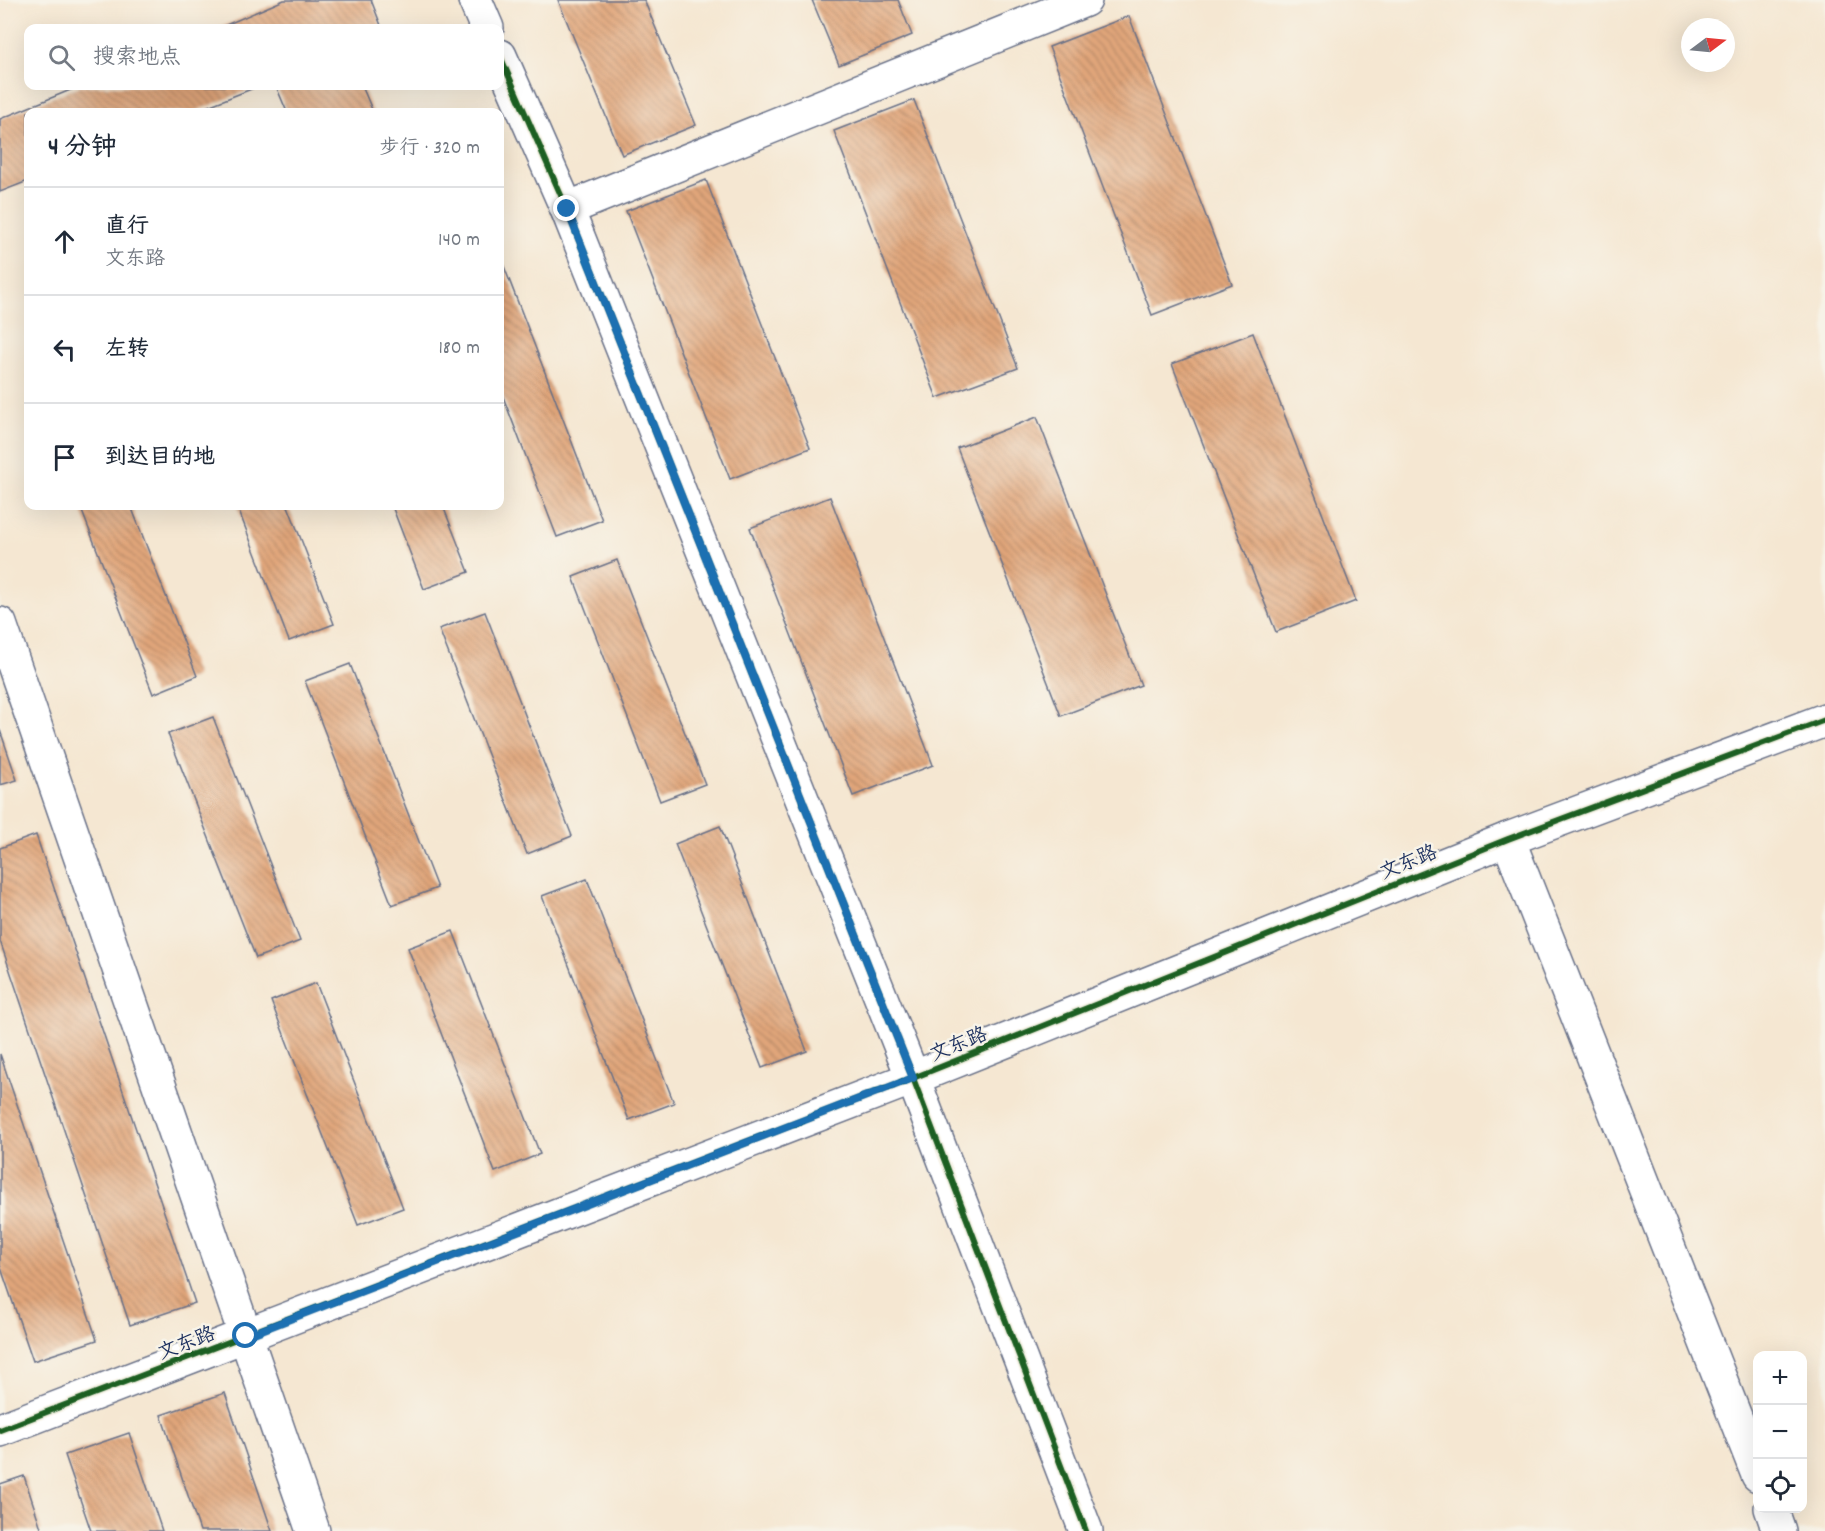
<!DOCTYPE html>
<html lang="zh">
<meta charset="utf-8">
<style>
body{margin:0;font-family:Dekko,"LXGW WenKai TC",sans-serif;background:#f6f6f7;color:#1f2937}
.controls{position:absolute;right:18px;bottom:18px;display:grid;overflow:hidden;border-radius:12px;box-shadow:0 6px 24px #0002}
.controls button{width:54px;height:54px;display:grid;place-items:center;padding:0;border:0;border-bottom:2px solid #e0e1e3;background:#fff;color:#1f2937;font:30px sans-serif}
.compass{position:absolute;left:1681px;top:18px;width:54px;height:54px;border-radius:50%;background:#fff;box-shadow:0 6px 24px #0002;rotate:74deg}
.stop{position:absolute;width:18px;height:18px;margin:-14px;border:4px solid #1f6fb2;border-radius:50%;background:#fff}
.stop.end{background:#1f6fb2;border-color:#fff;box-shadow:0 2px 6px #0008}
.list{margin:0;padding:0;list-style:none}
h2{display:flex;justify-content:space-between;align-items:center;height:78px;margin:0;padding:0 24px;font-size:26px}
h2 small{font-size:20px;font-weight:400;color:#747a83}
.list li{display:grid;grid-template-columns:39px 1fr auto;gap:18px;align-items:center;box-sizing:border-box;height:108px;padding:0 24px;border-top:2px solid #e0e1e3}
.list b{display:block;font-size:22px;white-space:nowrap}
.list p{margin:0;font-size:20px;white-space:nowrap;color:#747a83}
.list em{font-size:20px;font-style:normal;color:#747a83}
.icon{flex:none;width:33px;height:33px;fill:none;stroke:currentColor;stroke-width:2;stroke-linecap:round;stroke-linejoin:round}
.map{position:relative;flex:none;width:1825px;height:1531px;overflow:hidden}
.search{position:absolute;background:#fff;box-shadow:0 6px 24px #0002;left:24px;top:24px;width:480px;height:66px;display:flex;align-items:center;gap:15px;box-sizing:border-box;padding:0 21px;border-radius:12px;color:#747a83;font-size:22px}
.panel{position:absolute;background:#fff;box-shadow:0 6px 24px #0002;left:24px;top:108px;width:480px;height:402px;border-radius:12px}
.map>svg:first-child{display:block}
.building{fill:url(#building-back-hatch)}
.lines{fill:none;stroke-linecap:round;stroke-linejoin:round}
.minor-casing{stroke:#676f87;stroke-width:36}
.minor{stroke:#fff;stroke-width:33}
.cycleway-casing{stroke:#f7f3e8;stroke-width:10}
.cycleway{stroke:#1b5e20;stroke-width:6}
.route{stroke:#1f6fb2;stroke-width:8}
.labels{text-anchor:middle;stroke-width:5;stroke-linejoin:round;paint-order:stroke}
.street-label{font-size:20px;fill:#1b2f5e;stroke:#f7f3e8}
</style>
<div class="map">
<svg width="1825" height="1531" viewBox="0 0 1825 1531">
<defs>
<pattern id="building-back-hatch" width="6" height="6" patternUnits="userSpaceOnUse" patternTransform="scale(1.5)"><rect width="6" height="6" fill="#e1a67a"/><path d="M-1 5l2 2M0 0l6 6M5-1l2 2" fill="none" stroke="#b68867"/></pattern>
</defs>
<rect width="100%" height="100%" fill="#f7f3e8"/>
<filter id="ink" filterUnits="userSpaceOnUse"><feTurbulence type="fractalNoise" baseFrequency=".0167" numOctaves="2"/><feDisplacementMap in="SourceGraphic" scale="12" xChannelSelector="R" yChannelSelector="G"/><feConvolveMatrix kernelMatrix="1 2 1 2 8 2 1 2 1" color-interpolation-filters="sRGB"/></filter>
<filter id="wash" filterUnits="userSpaceOnUse"><feTurbulence type="fractalNoise" baseFrequency=".008" numOctaves="4" result="noise"/><feDisplacementMap in="SourceGraphic" scale="24" xChannelSelector="R" yChannelSelector="G"/><feGaussianBlur stdDeviation="1.35" result="paint"/><feColorMatrix in="noise" values="0 0 0 0 0 0 0 0 0 0 0 0 0 0 0 0 0 1.4 0 .05"/><feComposite in="paint" operator="in"/></filter>
<g filter="url(#wash)">
<rect width="100%" height="100%" fill="#f5e7d2"/>
<g id="blocks">
<!-- building -->
<g class="building">
<path d="M284 0H371L382 28H219Z"/>
<path d="M558 0H644L696 125 622 155Z"/>
<path d="M812 0H898L912 35 839 65Z"/>
<path d="M1129 16 1232 284 1152 315 1049 47Z"/>
<path d="M80 86H259L193 112H28V181L0 192V119Z"/>
<path d="M276 86H362L373 112H287Z"/>
<path d="M914 100 1018 368 937 398 834 131Z"/>
<path d="M706 180 810 448 730 479 626 211Z"/>
<path d="M500 256 602 520 557 537 500 389Z"/>
<path d="M1253 333 1356 601 1276 632 1172 364Z"/>
<path d="M1037 417 1141 685 1061 716 957 448Z"/>
<path d="M830 497 933 765 853 796 750 528Z"/>
<path d="M80 506H131L197 676 153 694Z"/>
<path d="M237 506H288L334 624 289 641Z"/>
<path d="M392 506H443L469 572 424 589Z"/>
<path d="M617 560 705 784 660 801 573 577Z"/>
<path d="M485 612 572 836 527 854 439 629Z"/>
<path d="M350 664 437 888 392 905 305 681Z"/>
<path d="M213 717 300 941 256 958 168 734Z"/>
<path d="M0 730 17 780 0 785Z"/>
<path d="M720 826 807 1051 762 1068 675 844Z"/>
<path d="M36 835 195 1303 130 1325 0 941V848Z"/>
<path d="M587 879 674 1103 629 1120 542 896Z"/>
<path d="M453 931 540 1154 495 1172 408 948Z"/>
<path d="M316 983 403 1208 358 1225 271 1001Z"/>
<path d="M0 1054 97 1340 33 1361 0 1265Z"/>
<path d="M225 1393 272 1531H200L161 1415Z"/>
<path d="M129 1433 162 1531H91L65 1455Z"/>
<path d="M24 1476 42 1531H0V1484Z"/>
</g>
</g>
</g>
<g filter="url(#ink)">
<use href="#blocks" fill-opacity="0" stroke="#676f87" stroke-width="1.5"/>
<g class="lines">
<!-- minor casing -->
<g class="minor-casing">
<g id="minor">
<path d="M475 0 487 28"/>
<path d="M500 56 567 209 913 1078 1086 1531"/>
<path d="M567 209 1085 0"/>
<path d="M0 624 313 1531"/>
<path d="M1508 839 1758 1475"/>
<path d="M0 1430 913 1078 1508 839 1825 720"/>
<path d="M1771 1508 1779 1531"/>
</g>
</g>
<!-- minor -->
<use href="#minor" class="minor"/>
<!-- cycleway casing -->
<g class="cycleway-casing">
<g id="cycleway">
<path d="M500 56 567 209 913 1078 1086 1531"/>
<path d="M0 1430 913 1078 1508 839 1825 720"/>
</g>
</g>
<!-- cycleway -->
<use href="#cycleway" class="cycleway"/>
</g>
</g>
<g class="lines" filter="url(#ink)">
<!-- route -->
<path class="route" d="M246 1336 913 1078 567 209"/>
</g>
<g class="labels">
<!-- street labels -->
<g class="street-label">
<text transform="translate(1408 861) rotate(-22)" y="7">文东路</text>
<text transform="translate(958 1043) rotate(-22)" y="7">文东路</text>
<text transform="translate(186 1342) rotate(-21)" y="7">文东路</text>
</g>
</g>
</svg>
<div class="controls">
<button>+</button>
<button>−</button>
<button><svg class="icon" aria-label="locate" viewBox="0 0 24 24"><circle cx="12" cy="12" r="6"/><path d="M12 2v4M12 18v4M2 12h4M18 12h4"/></svg></button>
</div>
<svg class="compass" viewBox="-18 -18 36 36"><path d="M0-13l5 13h-10z" fill="#e53935"/><path d="M0 13l5-13h-10z" fill="#747a83"/></svg>
<div class="stop" style="left:246px;top:1336px"></div>
<div class="stop end" style="left:567px;top:209px"></div>
<div class="search"><svg class="icon" aria-label="search" viewBox="0 0 24 24"><circle cx="10" cy="10" r="6"/><path d="M15 15l6 6"/></svg>搜索地点</div>
<section class="panel">
<h2>4 分钟<small>步行 · 320 m</small></h2>
<ul class="list">
<li><svg class="icon" aria-label="ahead" viewBox="0 0 24 24"><path d="M12 20V5M6 11l6-6 6 6"/></svg><div><b>直行</b><p>文东路</p></div><em>140 m</em></li>
<li><svg class="icon" aria-label="left" viewBox="0 0 24 24"><path d="M17 20v-9H6M10 6l-5 5 5 5"/></svg><div><b>左转</b></div><em>180 m</em></li>
<li><svg class="icon" aria-label="arrive" viewBox="0 0 24 24"><path d="M6 21V4h12l-3 4 3 4H6"/></svg><div><b>到达目的地</b></div></li>
</ul>
</section>
</div>
